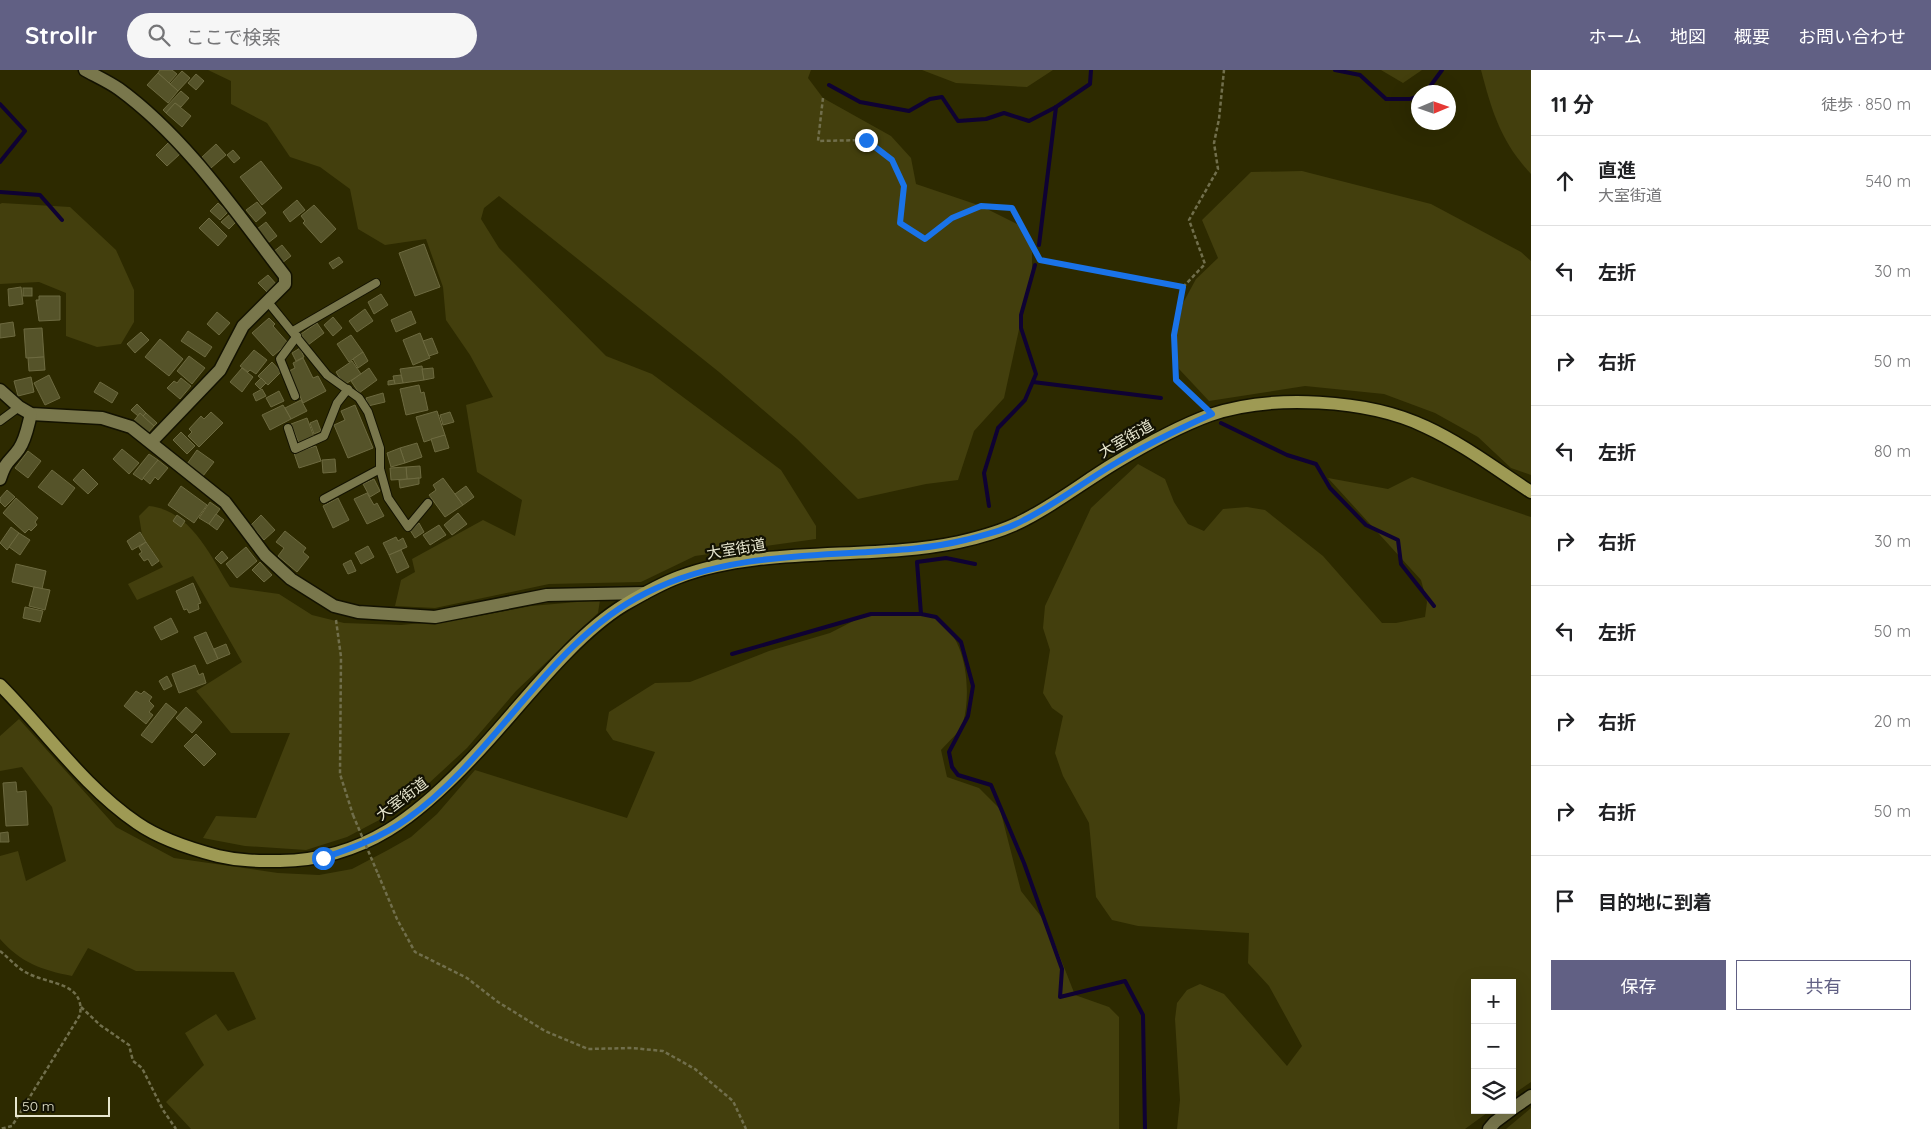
<!DOCTYPE html>
<html lang="ja">
<meta charset="utf-8">
<style>
body{margin:0;font-family:Quicksand,"Noto Sans JP",sans-serif;background:#f6f6f6;color:#202124}
.controls{position:absolute;right:15px;bottom:15px;display:grid;overflow:hidden;border-radius:0px;box-shadow:0 5px 20px #0002}
.controls button{width:45px;height:45px;display:grid;place-items:center;padding:0;border:0;border-bottom:1px solid #e0e0e0;background:#fff;color:#202124;font:25px sans-serif}
.compass{position:absolute;left:1411px;top:15px;width:45px;height:45px;border-radius:50%;background:#fff;box-shadow:0 5px 20px #0002;rotate:88deg}
.scale{position:absolute;left:15px;bottom:12px;width:95px;box-sizing:border-box;padding-left:5px;border:2px solid #e7e6cf;border-top:0;font-size:14px;line-height:18px;white-space:nowrap;color:#e7e6cf;-webkit-text-stroke:4px #131203;paint-order:stroke}
.stop{position:absolute;width:15px;height:15px;margin:-11px;border:4px solid #1a73e8;border-radius:50%;background:#fff}
.stop.end{background:#1a73e8;border-color:#fff;box-shadow:0 1px 5px #0008}
.list{margin:0;padding:0;list-style:none}
h2{display:flex;justify-content:space-between;align-items:center;height:65px;margin:0;padding:0 20px;font-size:21px}
h2 small{font-size:16px;font-weight:400;color:#757577}
.list li{display:grid;grid-template-columns:32px 1fr auto;gap:15px;align-items:center;box-sizing:border-box;height:90px;padding:0 20px;border-top:1px solid #e0e0e0}
.list b{display:block;font-size:19px;white-space:nowrap}
.list p{margin:0;font-size:16px;white-space:nowrap;color:#757577}
.list em{font-size:16px;font-style:normal;color:#757577}
.actions{display:flex;gap:10px;padding:15px 20px}
.actions a{flex:1;padding:11px 0;border:1px solid #616084;border-radius:0px;text-align:center;font-size:18px;color:#616084}
.actions .main{background:#616084;color:#fff}
.icon{flex:none;width:28px;height:28px;fill:none;stroke:currentColor;stroke-width:2;stroke-linecap:round;stroke-linejoin:round}
.map{position:relative;flex:none;width:1531px;height:1059px;overflow:hidden}
header{display:flex;align-items:center;gap:30px;box-sizing:border-box;height:70px;padding:0 25px;background:#616084;color:#fff}
header strong{font-size:24px}
nav{display:flex;gap:28px;margin-inline-start:auto;font-size:18px}
.search{width:350px;height:45px;background:#f6f6f6;display:flex;align-items:center;gap:12px;box-sizing:border-box;padding:0 18px;border-radius:28px;color:#757577;font-size:19px}
main{display:flex}
aside{flex:1;background:#fff}
.map>svg:first-child{display:block}
.green{fill:#433f0d}
.lines{fill:none;stroke-linecap:round;stroke-linejoin:round}
.stream{stroke:#0f0233;stroke-width:4}
.building{fill:#555329;stroke:#6d6a40}
.service-casing{stroke:#131200;stroke-width:10}
.minor-casing{stroke:#131200;stroke-width:15}
.tertiary-casing{stroke:#131200;stroke-width:15}
.primary-casing{stroke:#131200;stroke-width:15}
.path{stroke:#716f4c;stroke-width:2.5;stroke-dasharray:4 2.5;stroke-linecap:butt}
.service{stroke:#79774c;stroke-width:8}
.minor{stroke:#79774c;stroke-width:12}
.tertiary{stroke:#79774c;stroke-width:12}
.primary{stroke:#9e9a54;stroke-width:12}
.path-bridge{stroke:#716f4c;stroke-width:2.5;stroke-dasharray:4 2.5;stroke-linecap:butt}
.route{stroke:#1a73e8;stroke-width:6}
.labels{text-anchor:middle;stroke-width:4.5;stroke-linejoin:round;paint-order:stroke}
.street-label{font-size:15px;fill:#e7e6cf;stroke:#131203}
</style>
<header>
<strong>Strollr</strong>
<div class="search"><svg class="icon" aria-label="search" viewBox="0 0 24 24"><circle cx="10" cy="10" r="6"/><path d="M15 15l6 6"/></svg>ここで検索</div>
<nav><a>ホーム</a><a>地図</a><a>概要</a><a>お問い合わせ</a></nav>
</header>
<main>
<div class="map">
<svg width="1531" height="1059" viewBox="0 0 1531 1059">
<rect width="100%" height="100%" fill="#2d2a00"/>
<!-- green -->
<g class="green">
<path d="M208 0H811L808 8 823 28 891 66 911 88 916 114 981 136 1023 157 1032 182V200L1004 328 974 361 958 410 926 414 858 429 797 369 719 302 499 126 484 138 481 149 499 178 606 286 652 304 781 400 816 456V469L695 486 641 512 549 514 435 538 395 536 401 510 415 502 412 489 483 450 515 466 522 430 477 402 466 335 493 327 470 285 446 250 443 217 426 169 385 175 358 159 350 119 320 97 290 87 267 53 231 34V11Z"/>
<path d="M922 0H1053L1027 17 956 13Z"/>
<path d="M1381 0H1422L1403 13Z"/>
<path d="M1481 0H1531V104C1501 72 1492 42 1481 0Z"/>
<path d="M1302 101 1431 134 1521 182 1531 191V405L1511 398 1478 367 1435 343 1384 324 1305 316 1209 331 1179 299 1175 272 1183 233 1196 209 1218 188 1202 150 1251 102Z"/>
<path d="M2 133 70 137 116 180 134 220V252L121 274 97 277 66 266V223L39 212 0 214V134Z"/>
<path d="M1138 394 1165 409 1174 432 1188 454 1204 461 1223 439 1247 437 1265 440 1323 486 1382 553H1396L1425 547 1427 532 1421 510 1328 408 1388 419 1412 407 1531 447V1012L1512 1025V913H1475V1040H1491L1465 1059H1177L1180 1030 1175 949 1177 933 1187 920 1200 914 1224 924 1287 996 1302 976 1269 916 1248 893 1249 863 1138 856 1112 850 1096 827 1089 753 1063 706 1055 683 1063 646 1052 638 1043 623 1050 580 1043 558 1045 536 1091 438Z"/>
<path d="M149 436C190 440 210 485 230 517L279 524 312 545 344 553 401 555 463 549 531 536 600 530 598 543 516 621 467 678 402 738 347 767 306 780 245 776 203 768 216 746 256 748 290 663H231L196 621 242 592 193 506 137 530 128 514 163 497 142 465 139 446Z"/>
<path d="M867 544C881 545 922 542 932 547 967 562 972 621 963 653 960 662 948 672 941 680L947 707 979 718 1000 739 1021 821 1047 854 1075 925 1109 937 1119 947V1059H191L166 1032 204 995 185 963 216 944 228 961 256 949 234 902 136 901 88 878 72 906C42 900 21 893 0 869V786L18 781 26 811 66 791 52 737 22 697 0 701V666L19 649 116 757 174 788 278 803 319 805 352 799 388 780 411 767 437 744 475 700 627 748 655 682 613 670 606 660 609 642 655 613 690 612 769 581 830 563Z"/>
<path d="M1531 1038V1059H1506Z"/>
</g>
<g class="lines">
<!-- stream -->
<g class="stream">
<path d="M1335 0 1360 5 1386 29H1410L1418 26"/>
<path d="M829 15 860 32 909 41 930 29 942 27 958 51 986 49 1004 43 1029 51 1056 37"/>
<path d="M1426 22 1442 0"/>
<path d="M0 34 25 61 0 92"/>
<path d="M0 122 40 125 62 150"/>
<path d="M1039 175 1056 37 1090 14 1091 0"/>
<path d="M1033 312 1161 328"/>
<path d="M1221 353 1287 385 1316 394 1330 418 1366 455 1398 470 1401 494 1434 536"/>
<path d="M989 436 984 403 998 358 1025 330 1036 304 1021 258V245L1035 195"/>
<path d="M975 494 946 488 917 492 921 544 936 547 961 572 973 616 968 646 949 682 952 697 958 705 991 715 1024 793 1062 899 1060 927 1125 911 1143 945 1145 1059"/>
<path d="M732 584 871 544H921"/>
</g>
</g>
<!-- building -->
<g class="building">
<path d="M160 0H172L177 4 169 13 158 3Z"/>
<path d="M182 1 190 8 178 21 170 14Z"/>
<path d="M158 3 178 21 168 33 147 15Z"/>
<path d="M196 4 204 11 196 20 188 13Z"/>
<path d="M181 21 189 28 181 37 175 33 166 43 163 40Z"/>
<path d="M175 33 191 46 182 57 166 43Z"/>
<path d="M169 72 180 84 167 96 156 85Z"/>
<path d="M216 74 226 85 211 98 201 88Z"/>
<path d="M233 80 240 88 234 93 227 85Z"/>
<path d="M261 91 282 118 262 135 240 107Z"/>
<path d="M297 130 305 140 290 152 283 142Z"/>
<path d="M257 132 266 143 256 152 246 140Z"/>
<path d="M218 133 228 142 220 150 210 141Z"/>
<path d="M314 135 336 159 321 173 303 153 305 151 301 146Z"/>
<path d="M230 144 237 151 229 159 221 152Z"/>
<path d="M209 148 227 166 218 176 199 158Z"/>
<path d="M266 152 277 166 268 173 257 159Z"/>
<path d="M424 174 440 217 415 226 399 183Z"/>
<path d="M282 175 291 186 282 193 273 182Z"/>
<path d="M339 187 343 192 333 199 329 193Z"/>
<path d="M268 205 278 216 269 224 258 213Z"/>
<path d="M21 217 23 234 9 236 8 219Z"/>
<rect x="23" y="218" width="9" height="8"/>
<path d="M381 224 388 235 374 244 368 232Z"/>
<path d="M39 226H60V250L39 251 36 230H39Z"/>
<path d="M365 239 373 251 357 262 349 251Z"/>
<path d="M411 241 416 253 396 262 391 250Z"/>
<path d="M217 242 230 253 219 265 207 254Z"/>
<path d="M333 247 342 258 333 266 324 255Z"/>
<path d="M269 248 275 254 273 256 288 273 273 286 252 263Z"/>
<path d="M13 252 15 266 0 268V254Z"/>
<path d="M317 253 324 263 308 275 301 264Z"/>
<path d="M42 258 44 287 26 288 24 259Z"/>
<path d="M188 261 212 277 205 287 181 271Z"/>
<path d="M141 262 149 270 135 283 127 274Z"/>
<path d="M420 263 430 288 413 295 403 270Z"/>
<path d="M351 265 363 282 349 292 337 274Z"/>
<path d="M432 268 438 283 429 286 423 271Z"/>
<path d="M160 269 183 289 169 306 145 287Z"/>
<path d="M300 278 304 287 296 291 292 283Z"/>
<path d="M254 280 267 290 256 304 250 300 248 302 240 296Z"/>
<path d="M363 282 368 291 358 298 353 289Z"/>
<path d="M189 286 205 298 192 314 177 301Z"/>
<path d="M44 287 45 300 29 301 28 288Z"/>
<path d="M303 288 313 308 318 306 326 321 303 333 289 301 295 298 293 293Z"/>
<path d="M352 291 361 304 344 315 336 302Z"/>
<path d="M272 292 281 302 268 315 258 306Z"/>
<path d="M422 296 424 310 403 313 400 299Z"/>
<path d="M242 298 253 307 242 322 230 312Z"/>
<path d="M369 298 377 310 359 323 351 311Z"/>
<path d="M433 298 434 308 424 310 422 299Z"/>
<path d="M49 305 60 328 45 335 34 313Z"/>
<path d="M401 305 403 313 395 314 393 306Z"/>
<path d="M31 307 34 322 18 326 14 311Z"/>
<path d="M181 308 191 316 180 329 167 318 174 311 177 313Z"/>
<path d="M261 308 266 313 260 319 255 314Z"/>
<path d="M394 310 395 314 388 315V311Z"/>
<path d="M100 312 118 323 112 333 94 322Z"/>
<path d="M419 315 421 323 424 322 428 340 406 345 400 319Z"/>
<path d="M262 319 266 326 256 331 253 324Z"/>
<path d="M279 321 284 331 271 337 266 328Z"/>
<path d="M383 323 385 332 368 336 366 328Z"/>
<path d="M301 330 307 341 291 349 285 338Z"/>
<path d="M137 334 146 343 143 346 140 343 138 346 131 340Z"/>
<path d="M283 335 291 349 270 360 262 345Z"/>
<path d="M355 335 373 378 348 388 334 355 345 350 341 341Z"/>
<path d="M437 341 445 365 424 372 416 347Z"/>
<path d="M211 342 223 353 199 377 188 366 192 362 189 359 201 346 204 349Z"/>
<path d="M450 342 454 352 443 355 440 345Z"/>
<path d="M140 343 154 356 146 365 132 353Z"/>
<path d="M146 343 157 353 154 356 143 346Z"/>
<path d="M307 348 314 367 299 373 291 354Z"/>
<path d="M317 350 321 361 314 364 310 353Z"/>
<path d="M181 362 195 376 187 384 173 370Z"/>
<path d="M445 365 449 378 435 382 431 369Z"/>
<path d="M417 373 422 387 405 393 400 378Z"/>
<path d="M316 376 321 391 299 398 294 383Z"/>
<path d="M400 378 405 393 391 397 387 383Z"/>
<path d="M122 379 139 393 129 404 113 389Z"/>
<path d="M197 380 214 392 203 406 187 394Z"/>
<path d="M28 381 41 391 28 408 15 398Z"/>
<path d="M149 384 158 390 142 410 133 404Z"/>
<path d="M335 389 336 402 323 403 322 390Z"/>
<path d="M158 390 168 398 158 410 155 407 150 414 143 408Z"/>
<path d="M420 396 421 408 407 409 406 397Z"/>
<path d="M406 397 407 409 391 410 390 398Z"/>
<path d="M83 399 98 414 88 424 73 410Z"/>
<path d="M52 400 75 418 62 435 38 417Z"/>
<path d="M419 408V414L400 418 399 410Z"/>
<path d="M443 408 463 435 445 447 429 425 436 420 433 415Z"/>
<path d="M374 409 380 421 370 427 363 414Z"/>
<path d="M181 416 207 435 194 453 168 435Z"/>
<path d="M466 416 474 427 463 435 455 424Z"/>
<path d="M7 420 15 427 5 437 0 432V428Z"/>
<path d="M367 423 374 435 377 433 384 446 367 454 354 429Z"/>
<path d="M16 428 38 448 35 452 37 455 31 461 29 459 25 463 3 443Z"/>
<path d="M338 428 349 450 333 458 323 436Z"/>
<path d="M210 432 220 439 209 454 199 448Z"/>
<path d="M458 443 467 454 452 465 444 455Z"/>
<path d="M216 444 224 450 217 460 209 454Z"/>
<path d="M177 445 185 451 181 457 173 451Z"/>
<path d="M261 445 275 460 264 470 251 455Z"/>
<path d="M419 453 424 462 415 468 410 460Z"/>
<path d="M439 455 446 465 430 475 423 465Z"/>
<path d="M11 457 19 463 7 480 0 473Z"/>
<path d="M285 461 306 478 303 482 309 487 297 502 278 486 284 478 276 472Z"/>
<path d="M140 462 146 472 132 480 127 471Z"/>
<path d="M19 463 30 470 20 485 9 477Z"/>
<path d="M396 467 398 471 403 468 407 477 389 485 383 473Z"/>
<path d="M146 472 159 491 152 496 148 489 144 491 139 484 142 482 139 477Z"/>
<path d="M368 476 374 487 361 494 355 483Z"/>
<path d="M246 477 257 491 237 508 226 494Z"/>
<path d="M401 480 409 497 397 503 389 485Z"/>
<path d="M222 481 228 488 221 494 215 488Z"/>
<path d="M351 490 356 501 348 504 343 494Z"/>
<path d="M260 492 272 505 264 512 252 500Z"/>
<path d="M16 494 46 501 42 519 12 512Z"/>
<path d="M193 513 201 533 198 534 199 539 189 543 187 539 184 540 176 521Z"/>
<path d="M34 517 50 520 45 540 29 536Z"/>
<path d="M25 537 43 541 40 552 23 548Z"/>
<path d="M171 548 178 562 161 570 154 557Z"/>
<path d="M206 562 218 589 207 594 194 567Z"/>
<path d="M226 574 230 584 218 589 214 579Z"/>
<path d="M195 595 199 605 203 603 206 613 179 623 172 604Z"/>
<path d="M167 606 172 616 164 620 159 611Z"/>
<path d="M136 621 141 624 144 621 152 627 149 631 154 636 149 642 153 645 146 654 124 636Z"/>
<path d="M166 633 177 642 152 673 141 665Z"/>
<path d="M186 637 202 652 192 663 176 648Z"/>
<path d="M196 664 216 684 204 696 184 676Z"/>
<path d="M16 712 17 722 26 721 28 755 6 756 3 713Z"/>
<path d="M8 762 9 772H0V763Z"/>
</g>
<g class="lines">
<!-- service casing -->
<g class="service-casing">
<g id="service">
<path d="M268 232 327 305 359 328 368 342 380 378V399L388 428 408 457 428 433"/>
<path d="M293 261 376 213"/>
<path d="M295 326 280 289 297 266"/>
<path d="M0 351 19 337"/>
<path d="M288 358 295 379 324 366 337 333 348 319"/>
<path d="M324 429 380 399"/>
</g>
</g>
<!-- minor casing -->
<g class="minor-casing">
<g id="minor">
<path d="M85 0C96 6 109 12 119 19 186 68 235 141 285 206V214L243 256 220 300 151 372"/>
<path d="M0 320 19 337 31 344 102 348 131 357 225 432 265 485 291 509 334 536 358 542 435 547 547 525 645 523"/>
<path d="M0 409C6 390 9 393 19 379 26 369 28 355 31 344"/>
</g>
</g>
<!-- tertiary casing -->
<g class="tertiary-casing">
<g id="tertiary">
<path d="M1512 1039 1531 1026"/>
<path d="M1489 1059 1495 1052 1511 1040"/>
</g>
</g>
<!-- primary casing -->
<g class="primary-casing">
<path id="primary" d="M0 615C46 661 83 716 137 753 160 769 191 779 218 786 239 791 258 791 280 791 365 790 419 745 475 685 519 639 570 568 624 535 641 525 660 514 679 507 763 475 870 491 959 472 981 467 1006 460 1026 449 1057 433 1085 411 1115 393 1145 375 1177 357 1210 345 1271 324 1368 329 1426 357 1463 374 1497 400 1531 422"/>
</g>
<!-- path -->
<g class="path">
<path d="M823 28 818 71 866 70 893 90 904 116 900 153 925 169 952 148 981 136 1012 137 1040 190 1183 217"/>
<path d="M1202 335 1176 310 1174 265 1183 217 1205 194 1189 150 1218 99 1214 73 1219 49 1224 0"/>
<path d="M336 550 341 587 340 704 353 745"/>
<path d="M378 804 397 849 415 882 467 908 498 932 545 961 588 979 632 978 663 981 695 999 733 1031 746 1059"/>
<path d="M0 881C9 888 17 898 27 903 50 915 85 912 80 945L12 1056 0 1059"/>
<path d="M81 937 100 955 129 975 133 991 142 998 163 1040 176 1059"/>
</g>
<!-- service -->
<use href="#service" class="service"/>
<!-- minor -->
<use href="#minor" class="minor"/>
<!-- tertiary -->
<use href="#tertiary" class="tertiary"/>
<!-- primary -->
<use href="#primary" class="primary"/>
<!-- path-bridge -->
<path class="path-bridge" d="M353 745 378 804"/>
</g>
<g class="lines">
<!-- route -->
<path class="route" d="M323 788C353 778 382 767 407 749 496 686 548 572 646 523 715 488 792 486 868 482 901 480 933 478 965 470 984 465 1006 460 1024 450 1056 434 1085 411 1116 393 1147 374 1179 359 1212 344L1176 310 1174 265 1183 217 1040 190 1012 138 981 136 952 148 925 169 900 153 904 116 892 90 866 70"/>
</g>
<g class="labels">
<!-- street labels -->
<g class="street-label">
<text transform="translate(1126 369) rotate(-30)" y="5">大室街道</text>
<text transform="translate(736 479) rotate(-9)" y="5">大室街道</text>
<text transform="translate(402 729) rotate(-37)" y="5">大室街道</text>
</g>
</g>
</svg>
<div class="controls">
<button>+</button>
<button>−</button>
<button><svg class="icon" aria-label="layers" viewBox="0 0 24 24"><path d="M12 4l9 5-9 5-9-5zM3 14l9 5 9-5"/></svg></button>
</div>
<svg class="compass" viewBox="-18 -18 36 36"><path d="M0-13l5 13h-10z" fill="#e53935"/><path d="M0 13l5-13h-10z" fill="#757577"/></svg>
<div class="scale">50 m</div>
<div class="stop" style="left:323px;top:788px"></div>
<div class="stop end" style="left:866px;top:70px"></div>
</div>
<aside>
<h2>11 分<small>徒歩 · 850 m</small></h2>
<ul class="list">
<li><svg class="icon" aria-label="ahead" viewBox="0 0 24 24"><path d="M12 20V5M6 11l6-6 6 6"/></svg><div><b>直進</b><p>大室街道</p></div><em>540 m</em></li>
<li><svg class="icon" aria-label="left" viewBox="0 0 24 24"><path d="M17 20v-9H6M10 6l-5 5 5 5"/></svg><div><b>左折</b></div><em>30 m</em></li>
<li><svg class="icon" aria-label="right" viewBox="0 0 24 24"><path d="M7 20v-9h11M14 6l5 5-5 5"/></svg><div><b>右折</b></div><em>50 m</em></li>
<li><svg class="icon" aria-label="left" viewBox="0 0 24 24"><path d="M17 20v-9H6M10 6l-5 5 5 5"/></svg><div><b>左折</b></div><em>80 m</em></li>
<li><svg class="icon" aria-label="right" viewBox="0 0 24 24"><path d="M7 20v-9h11M14 6l5 5-5 5"/></svg><div><b>右折</b></div><em>30 m</em></li>
<li><svg class="icon" aria-label="left" viewBox="0 0 24 24"><path d="M17 20v-9H6M10 6l-5 5 5 5"/></svg><div><b>左折</b></div><em>50 m</em></li>
<li><svg class="icon" aria-label="right" viewBox="0 0 24 24"><path d="M7 20v-9h11M14 6l5 5-5 5"/></svg><div><b>右折</b></div><em>20 m</em></li>
<li><svg class="icon" aria-label="right" viewBox="0 0 24 24"><path d="M7 20v-9h11M14 6l5 5-5 5"/></svg><div><b>右折</b></div><em>50 m</em></li>
<li><svg class="icon" aria-label="arrive" viewBox="0 0 24 24"><path d="M6 21V4h12l-3 4 3 4H6"/></svg><div><b>目的地に到着</b></div></li>
</ul>
<div class="actions"><a class="main">保存</a><a>共有</a></div>
</aside>
</main>
